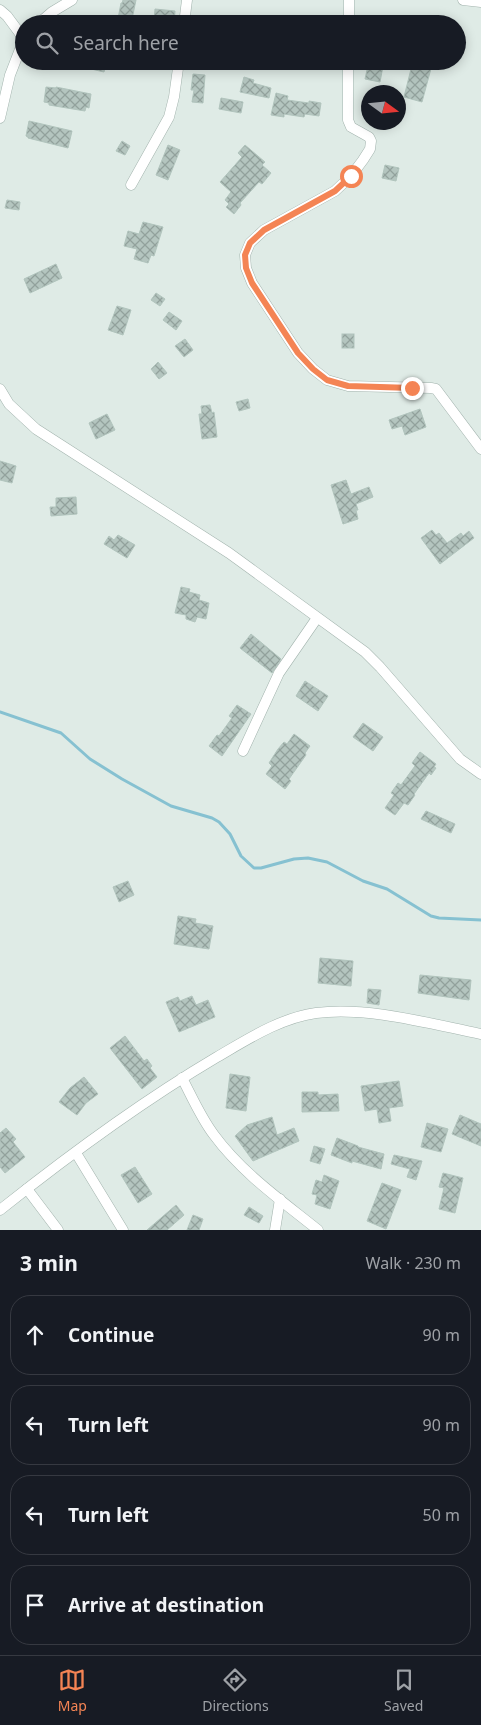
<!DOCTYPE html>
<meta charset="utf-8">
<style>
body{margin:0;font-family:"Noto Sans",sans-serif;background:#20242c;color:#f1f3f6}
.compass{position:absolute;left:361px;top:85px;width:45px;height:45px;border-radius:50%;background:#171b24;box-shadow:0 2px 12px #0003;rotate:105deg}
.stop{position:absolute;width:15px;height:15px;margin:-11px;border:4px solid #f48454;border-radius:50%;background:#fff}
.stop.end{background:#f48454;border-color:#fff;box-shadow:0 1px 5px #0008}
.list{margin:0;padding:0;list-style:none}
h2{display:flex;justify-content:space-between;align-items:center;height:65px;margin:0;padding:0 20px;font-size:21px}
h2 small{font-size:16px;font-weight:400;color:#9ea1a6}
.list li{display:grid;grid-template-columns:32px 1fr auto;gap:15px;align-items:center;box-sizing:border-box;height:80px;margin:0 10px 10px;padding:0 10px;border:1px solid #363941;border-radius:20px}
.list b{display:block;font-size:19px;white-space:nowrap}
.list em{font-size:16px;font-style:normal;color:#9ea1a6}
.icon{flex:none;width:28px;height:28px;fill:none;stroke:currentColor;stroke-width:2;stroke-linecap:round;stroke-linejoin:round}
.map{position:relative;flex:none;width:481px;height:1230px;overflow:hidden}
.search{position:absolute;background:#171b24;box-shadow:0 2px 12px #0003;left:15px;right:15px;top:15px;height:55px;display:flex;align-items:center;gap:12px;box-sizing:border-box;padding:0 18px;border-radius:28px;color:#9ea1a6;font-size:19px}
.sheet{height:425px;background:#171b24}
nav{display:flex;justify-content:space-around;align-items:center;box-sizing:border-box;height:70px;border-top:1px solid #363941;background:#171b24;font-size:14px;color:#9ea1a6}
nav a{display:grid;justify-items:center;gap:2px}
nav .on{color:#f48454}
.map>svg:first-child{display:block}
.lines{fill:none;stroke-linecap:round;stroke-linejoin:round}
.stream{stroke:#86c1d1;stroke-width:3}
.building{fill:url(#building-cross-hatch);stroke:#b1c4bd}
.minor-casing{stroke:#a2b3ad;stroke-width:11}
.minor{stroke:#fff;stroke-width:10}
.route{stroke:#f48454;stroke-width:6}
</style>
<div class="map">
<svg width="481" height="1230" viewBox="0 0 481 1230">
<defs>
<pattern id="building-cross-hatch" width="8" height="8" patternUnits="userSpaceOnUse" patternTransform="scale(1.25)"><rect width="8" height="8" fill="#b4c5bf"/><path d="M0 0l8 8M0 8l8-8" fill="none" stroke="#92a19c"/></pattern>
</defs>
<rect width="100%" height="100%" fill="#dfebe6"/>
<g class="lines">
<!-- stream -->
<path class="stream" d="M0 712 61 733 90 759 122 779 171 806 212 818 219 822 230 834 241 856 254 868H261L294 859 308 858 327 862 363 881 387 889 431 916 439 918 481 920"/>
</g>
<!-- building -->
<g class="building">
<path d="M123 0H136L131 24H117L121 3H122Z"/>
<path d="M155 9 175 11 174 24H154Z"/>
<path d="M74 61H107L104 72 74 65Z"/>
<path d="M369 61H384L380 82 365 79Z"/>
<path d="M413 61H433L422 102 404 97Z"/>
<path d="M193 74 205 75 203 103 192 102 194 90H191Z"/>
<path d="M244 77 254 80 253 83 271 88 269 98 240 92Z"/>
<path d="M46 87 56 88V87L91 94 89 108 86 107 85 111 49 105V103L44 102Z"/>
<path d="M276 93 288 96 287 100 309 103V101L321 103 319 116 305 114 304 117 284 114V117L271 115Z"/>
<path d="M221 98 243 102 241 113 219 109Z"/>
<path d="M29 121 72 131 68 148 28 138V137L26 136Z"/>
<path d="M122 141 130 146 125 155 116 151Z"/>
<path d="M168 145 180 150 168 180 156 175Z"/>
<path d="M245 145 265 162 262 165 271 173 262 184 259 182 240 203 241 205 234 214 226 207 229 204 225 200 231 192 220 182 242 157 238 153Z"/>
<path d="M385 165 399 168 396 181 382 178Z"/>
<path d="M7 200 20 202 19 210 5 208Z"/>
<path d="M143 222 163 227 154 256 151 255 148 263 134 259 137 249 124 246 128 231 139 234Z"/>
<path d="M56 264 62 278 30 293 24 279Z"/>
<path d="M156 293 165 299 160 306 151 300Z"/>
<path d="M117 306 131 310 123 335 108 330Z"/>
<path d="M169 312 182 321 176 330 163 320Z"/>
<rect x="342" y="334" width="12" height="14"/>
<path d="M185 339 193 350 184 357 175 346Z"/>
<path d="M158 362 167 373 159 379 151 369Z"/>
<path d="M248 399 250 408 239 411 236 402Z"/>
<path d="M210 405 212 413 214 412 217 437 202 439 199 414H202L201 406Z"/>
<path d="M420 409 426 427 405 435 402 426 392 429 389 420Z"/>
<path d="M107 414 115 430 96 439 89 423Z"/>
<path d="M0 461 16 466 12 483 0 480Z"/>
<path d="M346 480 351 494 369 487 373 497 356 504 358 510H356L358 519 343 524 331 485Z"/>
<path d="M76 497 77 514 51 516 50 507H56V498Z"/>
<path d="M432 530 436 535 439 533 447 543 461 533 463 536 469 531 474 538 440 564 421 538Z"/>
<path d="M118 535 135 545 127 558 104 544 109 536 114 540Z"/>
<path d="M181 587 190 589 189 592 200 595 199 600 209 603 206 619 197 617 195 622 186 619V615L175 613Z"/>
<path d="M251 634 281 659 272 673 240 648Z"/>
<path d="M305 681 328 696 318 711 296 696Z"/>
<path d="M237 705 251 714 222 756 209 746 217 735 219 736 232 718 229 716Z"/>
<path d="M363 723 383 737 373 751 353 737Z"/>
<path d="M294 734 310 746 305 753 306 755 289 779 291 781 285 789 266 774 272 766 269 763 278 749 284 742 287 744Z"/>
<path d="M420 752 436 764 434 767 436 768 431 775 429 773 414 794 415 795 408 805 404 803 395 815 385 808 394 795 391 793 398 783 401 785 415 766 412 763Z"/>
<path d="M426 811 455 824 451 833 421 819Z"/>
<path d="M128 881 134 895 119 902 113 887Z"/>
<path d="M178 916 196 919 195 923 213 926 209 949 174 944Z"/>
<path d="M320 958 353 961 351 986 318 983Z"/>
<path d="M420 975 471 980 469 1000 418 993Z"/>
<path d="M368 989 381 990 379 1005 367 1003Z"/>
<path d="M192 996 196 1005 208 1000 215 1017 179 1032 166 1002 178 997 180 1001Z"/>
<path d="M125 1036 144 1061 147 1059 152 1066 150 1068 157 1077 142 1089 110 1048Z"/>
<path d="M230 1074 250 1077 246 1111 226 1108Z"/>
<path d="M84 1077 98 1094 86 1103 77 1115 59 1102 70 1088Z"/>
<path d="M399 1081 403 1106 389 1108 391 1121 379 1123 377 1109 365 1111 361 1086Z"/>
<path d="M302 1092H318V1095L338 1094 339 1111 302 1112Z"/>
<path d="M460 1115 481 1124V1146L452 1134Z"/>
<path d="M272 1117 277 1135 294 1128 299 1141 253 1161 235 1136 247 1125Z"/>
<path d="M427 1123 448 1129 441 1152 421 1147Z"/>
<path d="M6 1128 16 1139 13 1142 25 1157 5 1173 0 1167V1133Z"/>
<path d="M337 1138 358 1146V1147L384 1154 381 1169 352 1161V1163L331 1155Z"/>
<path d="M314 1146 325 1149 320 1164 310 1161Z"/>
<path d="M394 1155 422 1161 416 1180 407 1177 410 1169 391 1164Z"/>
<path d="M135 1167 152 1194 138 1203 121 1175Z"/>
<path d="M443 1173 463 1178 455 1213 439 1209 444 1188 439 1187Z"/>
<path d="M324 1175 339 1181 330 1209 315 1204 317 1195 312 1194 316 1180 322 1182Z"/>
<path d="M382 1183 401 1190 386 1229 367 1221Z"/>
<path d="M176 1205 184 1215 167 1230H147Z"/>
<path d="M249 1207 263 1216 259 1223 244 1215Z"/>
<path d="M193 1215 203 1219 199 1230H187Z"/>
</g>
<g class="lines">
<!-- minor casing -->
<g class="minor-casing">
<g id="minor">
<path d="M463 0 481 2"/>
<path d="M0 10 7 16 24 39"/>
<path d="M38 24 52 12 72 0"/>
<path d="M184 24 187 0"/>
<path d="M349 24V0"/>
<path d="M348 61V120L351 127 369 137 371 141 370 149 363 160 351 176 335 191 264 230 250 243 245 255 246 268 252 283 298 353 313 369 327 380 348 386 431 388 436 389 481 449"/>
<path d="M0 118 10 75 24 39"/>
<path d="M131 185 169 117 174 97 179 61"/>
<path d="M0 389 9 404 36 429 229 553 365 652 380 667 460 759 481 774"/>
<path d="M243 751 279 673 317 618"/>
<path d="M182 1078C192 1097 201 1118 214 1135 242 1173 282 1201 318 1230"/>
<path d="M76 1153 123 1230"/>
<path d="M27 1189 58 1230"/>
<path d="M0 1210C69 1155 141 1102 217 1057 248 1039 280 1018 316 1013 367 1006 431 1024 481 1034"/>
<path d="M275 1230 280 1199"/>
</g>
</g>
<!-- minor -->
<use href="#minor" class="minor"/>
</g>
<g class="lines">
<!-- route -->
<path class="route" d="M351 176 335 191 264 230 250 243 245 255 246 268 252 283 298 353 313 369 327 380 348 386 412 388"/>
</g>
</svg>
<svg class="compass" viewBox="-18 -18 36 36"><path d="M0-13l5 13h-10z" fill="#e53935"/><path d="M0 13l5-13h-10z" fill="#9ea1a6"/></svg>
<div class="stop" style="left:351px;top:176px"></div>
<div class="stop end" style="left:412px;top:388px"></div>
<div class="search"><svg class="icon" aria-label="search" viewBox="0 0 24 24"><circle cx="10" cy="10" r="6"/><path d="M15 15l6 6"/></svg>Search here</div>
</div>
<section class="sheet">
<h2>3 min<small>Walk · 230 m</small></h2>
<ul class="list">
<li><svg class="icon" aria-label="ahead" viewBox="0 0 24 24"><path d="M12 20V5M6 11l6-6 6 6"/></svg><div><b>Continue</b></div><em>90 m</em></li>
<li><svg class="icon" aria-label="left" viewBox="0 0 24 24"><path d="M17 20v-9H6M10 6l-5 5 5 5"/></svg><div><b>Turn left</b></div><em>90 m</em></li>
<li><svg class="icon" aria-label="left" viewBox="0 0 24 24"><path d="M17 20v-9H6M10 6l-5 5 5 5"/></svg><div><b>Turn left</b></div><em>50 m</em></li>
<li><svg class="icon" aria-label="arrive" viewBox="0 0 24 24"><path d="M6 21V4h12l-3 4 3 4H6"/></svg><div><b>Arrive at destination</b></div></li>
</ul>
</section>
<nav>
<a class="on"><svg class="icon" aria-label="map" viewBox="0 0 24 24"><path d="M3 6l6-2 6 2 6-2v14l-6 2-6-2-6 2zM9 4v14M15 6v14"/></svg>Map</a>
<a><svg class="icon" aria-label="directions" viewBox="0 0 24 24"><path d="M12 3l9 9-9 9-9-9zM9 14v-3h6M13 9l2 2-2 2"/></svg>Directions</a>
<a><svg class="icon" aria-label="saved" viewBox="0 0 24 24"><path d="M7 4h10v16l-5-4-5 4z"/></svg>Saved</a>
</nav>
